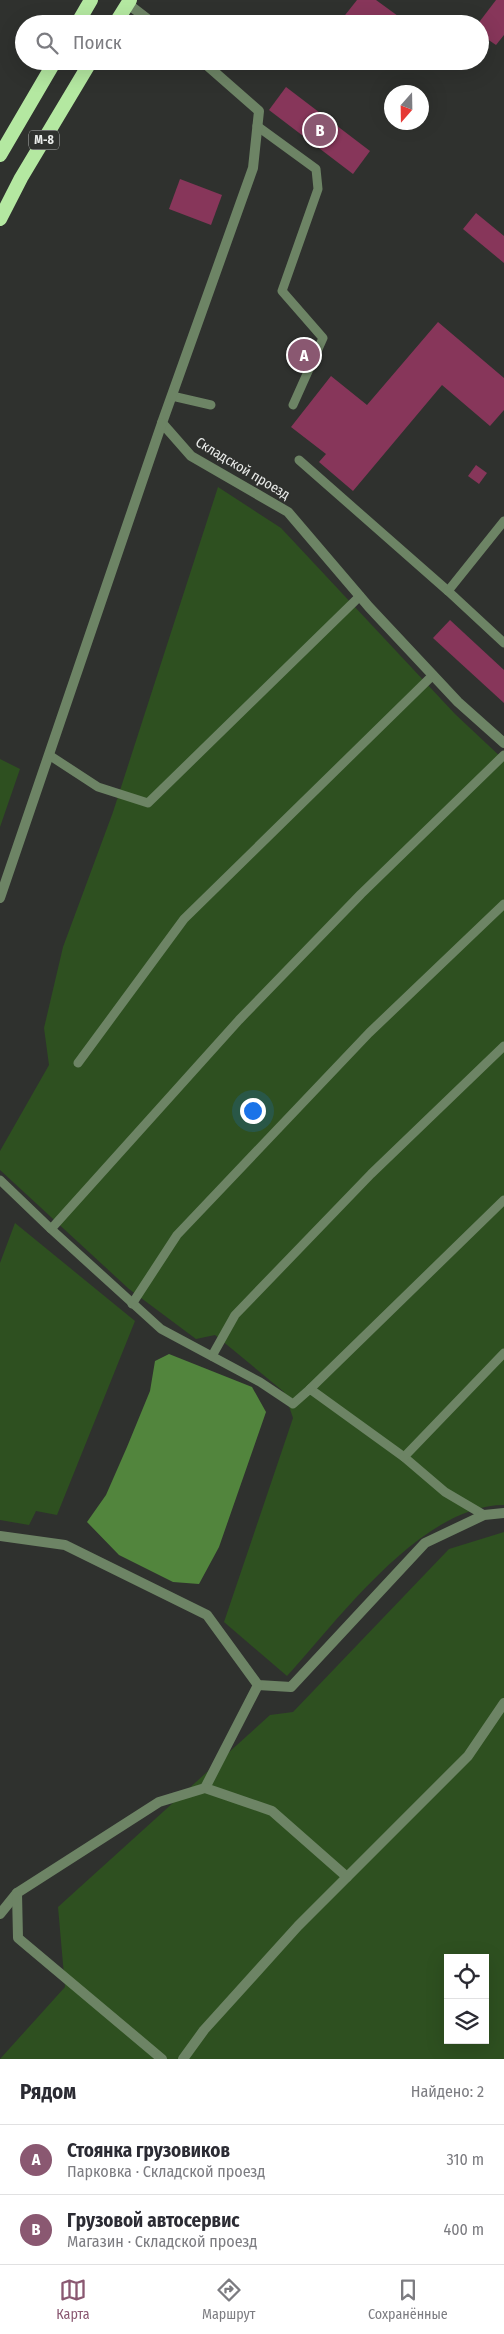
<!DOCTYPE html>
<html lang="ru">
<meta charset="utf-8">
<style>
body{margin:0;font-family:"Fira Sans Condensed",sans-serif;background:#f7f7f7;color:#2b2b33}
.controls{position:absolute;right:15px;bottom:15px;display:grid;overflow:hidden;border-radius:0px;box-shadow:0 5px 20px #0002}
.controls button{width:45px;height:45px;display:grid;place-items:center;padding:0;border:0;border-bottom:1px solid #e1e1e2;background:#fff;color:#2b2b33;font:25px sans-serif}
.compass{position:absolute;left:384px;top:85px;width:45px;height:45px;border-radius:50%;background:#fff;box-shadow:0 5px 20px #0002;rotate:200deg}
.you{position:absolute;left:252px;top:1110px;width:18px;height:18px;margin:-12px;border:4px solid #fff;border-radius:50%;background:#1a73e8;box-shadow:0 0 0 8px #1a73e833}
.badge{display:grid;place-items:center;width:32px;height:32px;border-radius:50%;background:#8a5871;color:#fff;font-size:16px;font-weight:700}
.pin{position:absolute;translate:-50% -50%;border:2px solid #fff;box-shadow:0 1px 5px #0006}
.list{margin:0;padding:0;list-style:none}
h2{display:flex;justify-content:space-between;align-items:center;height:65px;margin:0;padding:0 20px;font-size:21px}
h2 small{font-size:16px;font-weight:400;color:#7c7c81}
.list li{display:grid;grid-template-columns:32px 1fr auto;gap:15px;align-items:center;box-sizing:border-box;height:70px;padding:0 20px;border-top:1px solid #e1e1e2}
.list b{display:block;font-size:19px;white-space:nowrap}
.list p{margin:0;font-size:16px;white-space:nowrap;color:#7c7c81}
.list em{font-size:16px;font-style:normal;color:#7c7c81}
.icon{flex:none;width:28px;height:28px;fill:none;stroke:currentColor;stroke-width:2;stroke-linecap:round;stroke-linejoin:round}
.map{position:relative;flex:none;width:504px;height:2059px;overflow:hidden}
.search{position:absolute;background:#fff;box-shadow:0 5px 20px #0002;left:15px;right:15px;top:15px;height:55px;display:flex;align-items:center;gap:12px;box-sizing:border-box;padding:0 18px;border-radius:28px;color:#7c7c81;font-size:19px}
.sheet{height:205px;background:#fff}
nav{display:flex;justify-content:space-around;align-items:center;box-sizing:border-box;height:70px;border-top:1px solid #e1e1e2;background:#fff;font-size:14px;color:#7c7c81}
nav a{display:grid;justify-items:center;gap:2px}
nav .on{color:#8a5871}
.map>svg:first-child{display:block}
.green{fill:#2e5020;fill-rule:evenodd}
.water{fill:#52853d}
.building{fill:#87365a}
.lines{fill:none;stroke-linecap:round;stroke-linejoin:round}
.service{stroke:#6d8465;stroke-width:9}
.minor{stroke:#6d8465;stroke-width:10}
.trunk{stroke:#b4e8a1;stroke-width:14}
.labels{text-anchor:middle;stroke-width:4;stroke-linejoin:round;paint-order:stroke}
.shield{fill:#2f312e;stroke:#b2b4b2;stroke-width:1}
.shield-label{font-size:12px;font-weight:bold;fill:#eaecea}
.street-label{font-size:14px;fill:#eaecea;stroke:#2f312e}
</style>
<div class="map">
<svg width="504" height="2059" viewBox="0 0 504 2059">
<rect width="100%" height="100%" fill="#2f312e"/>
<!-- green -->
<g class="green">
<path d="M218 487 281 528 455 714 504 760V1505C422 1505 339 1619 287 1676L224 1622 293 1418 284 1392 215 1335 196 1339 129 1289 0 1170V1151L49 1065 44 1028 63 947 113 812Z"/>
<path d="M0 759 20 769 0 827Z"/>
<path d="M15 1223 135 1321 57 1515 36 1511 29 1525 0 1520V1263Z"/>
<path d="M504 1532V2059H0L65 1987 58 1907 270 1715 293 1712 449 1549ZM448 1958H485V2040H448Z"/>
</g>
<!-- water -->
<path class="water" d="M169 1354 252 1387 266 1412 219 1547 199 1584 173 1582 119 1555 87 1522 106 1495 127 1447 150 1391 155 1361Z"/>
<!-- building -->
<g class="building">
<path d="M357 0H376L398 16 392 24H338Z"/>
<path d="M496 0H504V35L496 45 480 34V21Z"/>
<path d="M286 87 370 151 353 174 269 110Z"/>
<path d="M180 179 222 195 211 225 169 209Z"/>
<path d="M476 213 504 236V263L463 229Z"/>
<path d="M438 322 504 378V410L490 426 442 385 353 491 319 462 326 454 291 427 331 376 367 405Z"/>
<path d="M476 465 487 473 479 484 468 476Z"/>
<path d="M450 620 504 670V703L433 638Z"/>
</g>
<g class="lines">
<!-- service -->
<g class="service">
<path d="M257 126 316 169 318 189 282 291 323 338 293 405"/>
<path d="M172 396 211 405"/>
<path d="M299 460 448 591"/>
<path d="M504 521 448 591 504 643"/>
<path d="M49 755 98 787 148 803 360 596"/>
<path d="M78 1063 184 919 433 675"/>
<path d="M0 1180 51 1229 161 1329 260 1382 293 1404 310 1389 404 1457 445 1492 484 1515"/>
<path d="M51 1229 239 1020 361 894 504 755"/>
<path d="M132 1304 177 1235 369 1033 504 904"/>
<path d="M212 1356 235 1315 371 1174 504 1046"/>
<path d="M310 1389 504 1200"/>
<path d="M404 1457 504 1353"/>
</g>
<!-- minor -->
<g class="minor">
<path d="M128 4 154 24"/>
<path d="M202 61 259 111 253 168 162 423 191 456 288 512 369 607 458 702 504 743"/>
<path d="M0 898 162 423"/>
<path d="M0 1536 65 1545 207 1615 258 1685 291 1687 425 1543 484 1515 504 1513"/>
<path d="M205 1788 258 1685"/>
<path d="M0 1914 17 1893"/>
<path d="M162 2059 18 1938 17 1893 159 1802 205 1788 272 1811 347 1877"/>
<path d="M183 2059 204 2030 298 1926 468 1756 504 1703"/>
</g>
<!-- trunk -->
<g class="trunk">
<path d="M77 24 91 0"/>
<path d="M115 24 130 0"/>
<path d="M0 155 55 61"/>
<path d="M0 219 21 178 91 61"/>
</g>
</g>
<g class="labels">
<!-- shield labels -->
<rect class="shield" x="29" y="130.5" width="30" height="19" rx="4"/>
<g class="shield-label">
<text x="44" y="144">М-8</text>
</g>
<!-- street labels -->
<g class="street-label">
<text transform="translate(243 468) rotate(31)" y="5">Складской проезд</text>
</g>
</g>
</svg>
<div class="controls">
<button><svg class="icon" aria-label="locate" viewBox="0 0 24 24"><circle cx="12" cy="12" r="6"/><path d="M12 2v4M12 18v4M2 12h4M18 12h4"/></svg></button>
<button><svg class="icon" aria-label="layers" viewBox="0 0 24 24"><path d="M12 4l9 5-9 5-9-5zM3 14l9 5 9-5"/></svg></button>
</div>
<svg class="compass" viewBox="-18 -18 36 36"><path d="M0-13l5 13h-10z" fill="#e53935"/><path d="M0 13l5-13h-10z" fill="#7c7c81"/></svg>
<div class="you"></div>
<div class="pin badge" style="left:304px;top:355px">A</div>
<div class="pin badge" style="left:320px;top:130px">B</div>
<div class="search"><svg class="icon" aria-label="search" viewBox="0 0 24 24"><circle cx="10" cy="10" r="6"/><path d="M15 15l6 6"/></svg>Поиск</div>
</div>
<section class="sheet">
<h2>Рядом<small>Найдено: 2</small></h2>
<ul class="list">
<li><span class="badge">A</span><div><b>Стоянка грузовиков</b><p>Парковка · Складской проезд</p></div><em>310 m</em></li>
<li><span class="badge">B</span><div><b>Грузовой автосервис</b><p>Магазин · Складской проезд</p></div><em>400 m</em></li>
</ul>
</section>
<nav>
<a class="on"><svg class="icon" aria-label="map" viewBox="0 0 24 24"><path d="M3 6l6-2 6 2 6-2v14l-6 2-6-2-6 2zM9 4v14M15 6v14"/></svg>Карта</a>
<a><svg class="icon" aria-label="directions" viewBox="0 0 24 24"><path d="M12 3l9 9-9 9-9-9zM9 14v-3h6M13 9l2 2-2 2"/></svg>Маршрут</a>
<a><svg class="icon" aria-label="saved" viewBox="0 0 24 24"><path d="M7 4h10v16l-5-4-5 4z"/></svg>Сохранённые</a>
</nav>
